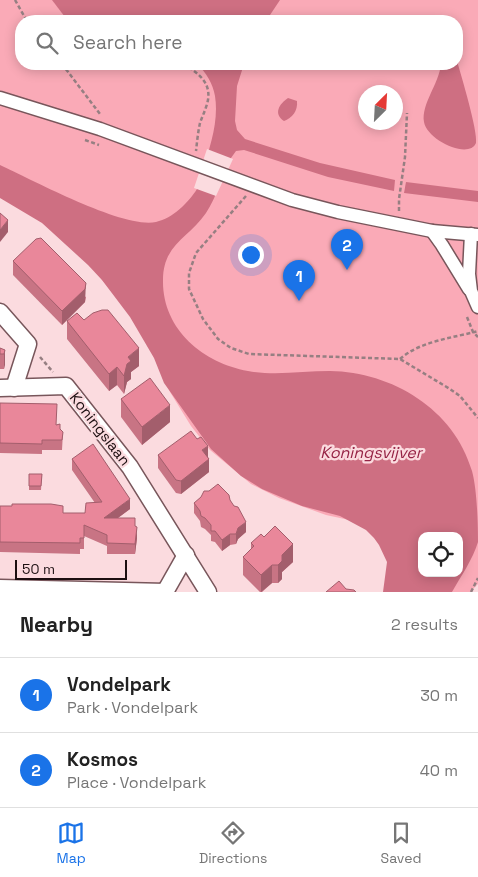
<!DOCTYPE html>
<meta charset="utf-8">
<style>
body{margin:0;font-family:"Space Grotesk",sans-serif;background:#f6f6f6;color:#222}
.controls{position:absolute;right:15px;bottom:15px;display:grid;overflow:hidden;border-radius:10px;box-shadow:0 2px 12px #0003}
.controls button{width:45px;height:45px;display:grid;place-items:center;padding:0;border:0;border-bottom:1px solid #e0e0e0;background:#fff;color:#222;font:25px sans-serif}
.compass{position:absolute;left:358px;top:85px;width:45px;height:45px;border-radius:50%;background:#fff;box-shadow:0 2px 12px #0003;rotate:24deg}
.scale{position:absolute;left:15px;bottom:12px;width:112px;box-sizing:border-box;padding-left:5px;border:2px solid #1c0f11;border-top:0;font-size:14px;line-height:18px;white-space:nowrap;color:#1c0f11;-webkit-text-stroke:4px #fbdbdf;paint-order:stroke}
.you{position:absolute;left:250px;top:254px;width:18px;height:18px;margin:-12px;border:4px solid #fff;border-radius:50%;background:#1a73e8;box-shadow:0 0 0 8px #1a73e833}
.badge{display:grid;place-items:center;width:32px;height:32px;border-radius:50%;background:#1a73e8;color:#fff;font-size:16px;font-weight:700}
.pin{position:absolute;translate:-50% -41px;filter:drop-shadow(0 1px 2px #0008)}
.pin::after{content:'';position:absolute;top:26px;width:18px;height:15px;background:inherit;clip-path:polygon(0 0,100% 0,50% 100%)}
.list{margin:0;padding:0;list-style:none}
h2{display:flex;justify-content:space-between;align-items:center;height:65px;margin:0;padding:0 20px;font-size:21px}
h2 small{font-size:16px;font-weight:400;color:#767676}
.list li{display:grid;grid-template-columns:32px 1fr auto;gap:15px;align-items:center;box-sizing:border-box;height:75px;padding:0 20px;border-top:1px solid #e0e0e0}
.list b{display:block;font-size:19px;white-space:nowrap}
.list p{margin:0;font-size:16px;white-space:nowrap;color:#767676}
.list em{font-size:16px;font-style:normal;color:#767676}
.icon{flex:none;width:28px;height:28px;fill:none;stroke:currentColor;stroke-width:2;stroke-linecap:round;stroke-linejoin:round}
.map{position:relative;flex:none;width:478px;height:592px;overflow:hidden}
.search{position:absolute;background:#fff;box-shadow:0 2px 12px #0003;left:15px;right:15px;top:15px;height:55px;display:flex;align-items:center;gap:12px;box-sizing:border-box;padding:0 18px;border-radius:20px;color:#767676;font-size:19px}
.sheet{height:215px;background:#fff}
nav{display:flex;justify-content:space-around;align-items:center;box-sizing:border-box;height:70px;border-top:1px solid #e0e0e0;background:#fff;font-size:14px;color:#767676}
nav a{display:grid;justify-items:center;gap:2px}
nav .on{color:#1a73e8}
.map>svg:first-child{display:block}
.green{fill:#faaab7;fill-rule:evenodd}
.water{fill:#ce6f82;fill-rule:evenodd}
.pier{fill:#fbdbdf}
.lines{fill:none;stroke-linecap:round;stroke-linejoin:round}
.pedestrian-casing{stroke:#78565b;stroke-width:15}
.minor-casing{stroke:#78565b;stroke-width:19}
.path{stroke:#967f82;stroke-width:2.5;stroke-dasharray:4 2.5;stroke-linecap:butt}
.pedestrian{stroke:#fff;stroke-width:12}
.minor{stroke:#fff;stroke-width:16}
.wall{fill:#c87484}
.shaded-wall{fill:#a35e6c}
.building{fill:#e9879a;stroke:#a35e6c}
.labels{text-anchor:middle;stroke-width:4.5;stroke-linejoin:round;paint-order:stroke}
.street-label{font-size:15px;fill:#1c0f11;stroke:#fbdbdf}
.water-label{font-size:16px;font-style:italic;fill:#962345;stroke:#fbdbdf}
</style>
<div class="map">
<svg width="478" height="592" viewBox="0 0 478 592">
<rect width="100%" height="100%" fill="#fbdbdf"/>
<!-- green -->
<path class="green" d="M0 0H478V584L470 592H385L388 562 380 544 364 527 354 521 326 515 279 498 251 484 210 450 191 426 170 392 155 358 131 316 90 265 48 226 30 213 0 197ZM21 21H457V64H21ZM366 92H396V122H366ZM422 536H459V573H422Z"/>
<!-- water -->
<g class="water">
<path d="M52 0H280L266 21H68Z"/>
<path d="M457 61C461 75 478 131 476 143 469 160 427 140 424 122 421 104 439 84 441 64H457Z"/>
<path d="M197 64H244L237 86 235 121 237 130 245 139 320 163 395 180 394 191 328 177 244 150 236 151 231 158C223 175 216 198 206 213 189 238 163 244 163 280 162 329 203 363 248 371 275 376 303 371 330 371 392 372 454 409 472 471 477 489 478 523 478 542 473 559 461 576 452 592H383L387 562 379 545 374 538 366 530 340 516 302 506 262 489 241 476 211 449 164 383 154 358 130 317 102 280 88 265 42 223 0 198V165C33 180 123 229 156 222 173 218 188 203 197 189 200 184 201 177 202 171 210 148 219 121 215 96 213 84 206 72 197 64ZM422 536H459V573H422Z"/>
<path d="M288 98 297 101C298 111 292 118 284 121 273 114 279 104 288 98Z"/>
<path d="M406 182 478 191V202L404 193Z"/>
</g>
<!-- pier -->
<path class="pier" d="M207 149 233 159 216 196 194 188Z"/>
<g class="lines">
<!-- pedestrian casing -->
<g class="pedestrian-casing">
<g id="pedestrian">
<path d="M0 98 100 129 292 200 338 212 432 231 478 235"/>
<path d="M432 231 442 245 469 289"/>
<path d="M471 234 469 274 471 291 478 307"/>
</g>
</g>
<!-- minor casing -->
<g class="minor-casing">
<g id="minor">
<path d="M0 312 28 344 14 388"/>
<path d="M0 388 66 386 130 467 208 592"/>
<path d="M0 588 166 592"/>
<path d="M165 592 186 555"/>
</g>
</g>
<!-- path -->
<g class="path">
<path d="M15 0 27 21"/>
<path d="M62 64 100 114"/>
<path d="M183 64C199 73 213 84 207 104 205 111 202 117 200 123 198 132 197 142 196 151"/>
<path d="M85 140 99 145"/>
<path d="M246 196 196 253 189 273V289L203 319 218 339 231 348 249 354 400 359 450 389 460 396 478 418"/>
<path d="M399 211V199L405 157 407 113"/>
<path d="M467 317 473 332 478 337"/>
<path d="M40 357 53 372"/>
<path d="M400 359C420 341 453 338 478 331"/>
<path d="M471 592 478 578"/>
</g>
<!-- pedestrian -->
<use href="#pedestrian" class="pedestrian"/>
<!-- minor -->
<use href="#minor" class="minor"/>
</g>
<!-- wall -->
<g class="wall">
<path d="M13 261 86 297 85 302 62 325 13 275Z"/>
<path d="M84 320 139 366 131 372V379L127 382 124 394 117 385 109 391 67 339V321Z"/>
<path d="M0 348 5 350 4 369H0Z"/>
<path d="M121 399 170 422 142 445 121 417Z"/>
<path d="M0 403 60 429 63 432 62 450H42V454L0 453Z"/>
<path d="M158 455 208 457 209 472 181 494 176 493 158 468Z"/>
<path d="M72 459 130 509 118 518 135 526 137 538 135 554H107V546L84 536V549H80V554L0 552V506L63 513H85L95 503 72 470Z"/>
<path d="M29 474H42L41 490H29Z"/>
<path d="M230 500 246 532 238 539 236 544 230 545 222 551 215 542 211 541V535L205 529 201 527 200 521 194 513V503Z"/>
<path d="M251 543 293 562 282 572V579L278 583H272L262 592H260L243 575V557L251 549Z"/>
</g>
<!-- shaded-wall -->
<g class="shaded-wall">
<path d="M8 220V232L0 242V230Z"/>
<path d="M86 283 85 302 62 325V311Z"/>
<path d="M139 348V366L131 372V379L127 382 124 394V376L128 357Z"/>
<path d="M5 350V365L4 369V354Z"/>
<path d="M117 367V385L109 391V374Z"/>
<path d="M170 405V422L142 445V427Z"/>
<path d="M208 446V459L202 450Z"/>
<path d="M209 459V472L181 494V481Z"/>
<path d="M130 499V509L104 528V518Z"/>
<path d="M246 522V532L238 539 236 544V534L238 528Z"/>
<path d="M137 527V538L135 554V544Z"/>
<path d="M230 534V545L222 551V540Z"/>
<path d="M293 544V562L282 572V579L278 583V565L282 555Z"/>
<path d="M272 565V583L261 592V575Z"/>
</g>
<!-- building -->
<g class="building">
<path d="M0 213 8 220 0 230Z"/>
<path d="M41 238 86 283 85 289 62 311 13 261 36 239Z"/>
<path d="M102 310H108L139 348 128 357 131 361 127 364 124 376 117 367 109 374 67 321 77 313 84 320 93 313Z"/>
<path d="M0 348 5 350 4 354H0Z"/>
<path d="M150 378 170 405 142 427 121 399Z"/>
<path d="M0 403 57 404 56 425 60 424V429L63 432 62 440H42V444L0 443Z"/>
<path d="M191 431 197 439 201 437 208 446 202 450 209 459 181 481 176 480 158 455Z"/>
<path d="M93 444 130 499 104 518H135V526L137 527 135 544 107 543V535L84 525V538H80V543L0 542V506H12V504H51L63 506V513H85L86 503 102 502 72 459Z"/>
<path d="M29 474H42L41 486H29Z"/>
<path d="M218 484 229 495 230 500 234 506 238 507 246 522 238 528 236 534H230L222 540 215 531H211V525L205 518 201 516 200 511 194 503 201 497 204 491H209Z"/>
<path d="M275 526 293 544 282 555V561L278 565H272L261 575 243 557 254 546 251 543 261 534 264 537Z"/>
<path d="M339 581 346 589 354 590 356 592H326Z"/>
</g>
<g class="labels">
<!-- street labels -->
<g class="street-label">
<text transform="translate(100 429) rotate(52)" y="5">Koningslaan</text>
</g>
<!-- water labels -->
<g class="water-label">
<text x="371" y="458">Koningsvijver</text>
</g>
</g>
</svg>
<div class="controls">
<button><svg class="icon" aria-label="locate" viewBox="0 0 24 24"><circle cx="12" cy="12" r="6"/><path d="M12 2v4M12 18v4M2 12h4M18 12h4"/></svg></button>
</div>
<svg class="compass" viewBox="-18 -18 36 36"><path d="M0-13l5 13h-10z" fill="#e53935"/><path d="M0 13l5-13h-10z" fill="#767676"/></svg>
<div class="scale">50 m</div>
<div class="you"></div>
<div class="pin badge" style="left:299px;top:301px">1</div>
<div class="pin badge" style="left:347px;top:270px">2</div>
<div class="search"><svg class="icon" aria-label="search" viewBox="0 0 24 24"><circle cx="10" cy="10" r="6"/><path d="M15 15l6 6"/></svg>Search here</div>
</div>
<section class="sheet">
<h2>Nearby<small>2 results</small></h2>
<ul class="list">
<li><span class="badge">1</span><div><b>Vondelpark</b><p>Park · Vondelpark</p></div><em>30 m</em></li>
<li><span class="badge">2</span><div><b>Kosmos</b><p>Place · Vondelpark</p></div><em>40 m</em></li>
</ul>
</section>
<nav>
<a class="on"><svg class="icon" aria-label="map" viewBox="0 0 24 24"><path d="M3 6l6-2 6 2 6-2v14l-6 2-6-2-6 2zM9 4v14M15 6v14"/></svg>Map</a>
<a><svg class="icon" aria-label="directions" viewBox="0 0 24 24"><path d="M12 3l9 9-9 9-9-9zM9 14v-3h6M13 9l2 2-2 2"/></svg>Directions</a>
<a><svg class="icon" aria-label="saved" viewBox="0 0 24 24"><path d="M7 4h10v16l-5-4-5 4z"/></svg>Saved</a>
</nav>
